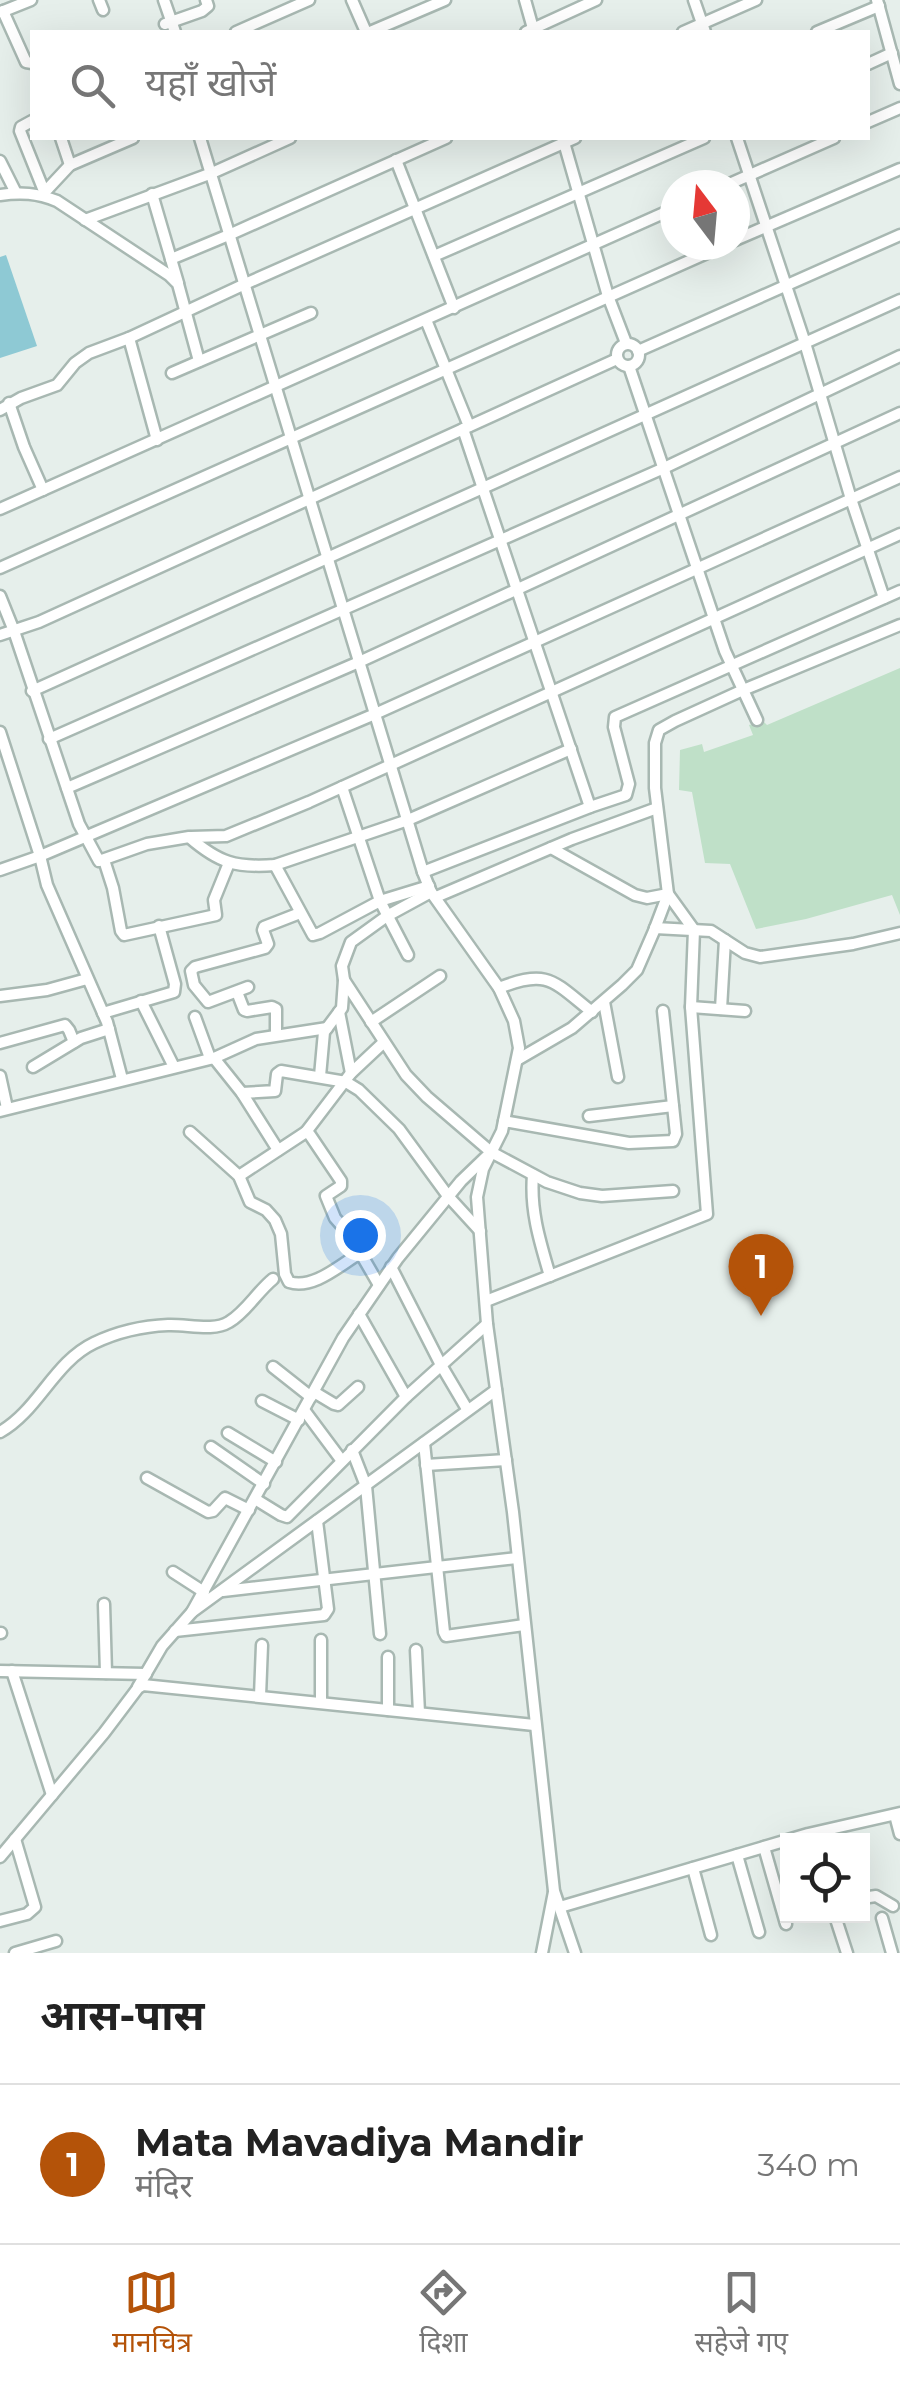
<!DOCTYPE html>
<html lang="hi">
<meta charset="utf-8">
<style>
body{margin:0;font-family:Montserrat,"Noto Sans Devanagari",sans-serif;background:#f6f6f6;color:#222}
.controls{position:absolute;right:30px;bottom:30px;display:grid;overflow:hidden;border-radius:0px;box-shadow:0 10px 40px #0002}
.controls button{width:90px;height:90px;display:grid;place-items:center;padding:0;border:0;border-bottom:2px solid #e0e0e0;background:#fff;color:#222;font:50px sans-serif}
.compass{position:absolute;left:660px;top:170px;width:90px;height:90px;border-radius:50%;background:#fff;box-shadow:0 10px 40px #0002;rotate:344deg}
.you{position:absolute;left:360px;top:1235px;width:35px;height:35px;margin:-25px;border:8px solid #fff;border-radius:50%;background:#1a73e8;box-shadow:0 0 0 15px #1a73e833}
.badge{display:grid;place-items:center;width:65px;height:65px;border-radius:50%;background:#b45309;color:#fff;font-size:32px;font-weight:700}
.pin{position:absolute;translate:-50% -82px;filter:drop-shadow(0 2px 5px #0008)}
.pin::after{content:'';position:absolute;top:52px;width:35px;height:30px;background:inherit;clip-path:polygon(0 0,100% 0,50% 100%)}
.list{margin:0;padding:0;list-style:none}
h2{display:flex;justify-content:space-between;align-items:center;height:130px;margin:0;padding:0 40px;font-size:42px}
h2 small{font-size:32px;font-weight:400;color:#767676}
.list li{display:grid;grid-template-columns:65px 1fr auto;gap:30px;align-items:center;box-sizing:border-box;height:160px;padding:0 40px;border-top:2px solid #e0e0e0}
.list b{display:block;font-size:38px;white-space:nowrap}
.list p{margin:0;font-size:32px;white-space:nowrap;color:#767676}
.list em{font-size:32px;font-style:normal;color:#767676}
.icon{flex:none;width:55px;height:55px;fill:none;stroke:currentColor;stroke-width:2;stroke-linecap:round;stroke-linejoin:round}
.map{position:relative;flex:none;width:900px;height:1953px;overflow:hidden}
.search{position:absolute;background:#fff;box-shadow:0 10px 40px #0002;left:30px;right:30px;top:30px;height:110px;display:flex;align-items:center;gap:25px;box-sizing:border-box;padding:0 35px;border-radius:0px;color:#767676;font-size:38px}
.sheet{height:290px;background:#fff}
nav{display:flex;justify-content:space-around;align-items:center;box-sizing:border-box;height:140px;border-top:2px solid #e0e0e0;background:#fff;font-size:28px;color:#767676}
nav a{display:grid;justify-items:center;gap:5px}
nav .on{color:#b45309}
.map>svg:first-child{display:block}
.green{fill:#bfe0c8}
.water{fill:#8ec9d4}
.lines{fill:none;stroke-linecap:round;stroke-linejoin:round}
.minor-casing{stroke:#a8b8b2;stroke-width:15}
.minor{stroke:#fff;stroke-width:10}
</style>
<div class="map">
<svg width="900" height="1953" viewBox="0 0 900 1953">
<rect width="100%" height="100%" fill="#e6efeb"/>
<!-- green -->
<path class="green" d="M900 668V915L892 895 806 919 756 929 730 864 705 863 692 792 679 790 680 750 702 744 704 752 753 735 749 725 763 721 767 725Z"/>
<!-- water -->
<path class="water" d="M6 255 37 346 0 358V257Z"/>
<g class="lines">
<!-- minor casing -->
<g class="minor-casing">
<g id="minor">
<path d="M99 0 103 10"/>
<path d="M164 0 175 32"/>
<path d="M352 0 366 32"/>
<path d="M525 0 534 32"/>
<path d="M694 0 705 32"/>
<path d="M877 0 900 84"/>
<path d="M3 11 26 62 32 63"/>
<path d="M1 12 31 0"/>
<path d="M165 24 202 11 208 6 206 0"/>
<path d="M236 32 309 0"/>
<path d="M370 32 445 0"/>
<path d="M526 32 596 0"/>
<path d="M683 32 756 0"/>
<path d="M817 32 879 6"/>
<path d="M868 64 892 53"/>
<path d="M32 121 21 127 20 131 44 191"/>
<path d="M868 122 900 108"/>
<path d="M61 138 70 165"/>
<path d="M200 138 423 872 431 892 499 988 514 1021 519 1048 502 1131 483 1169 477 1197 487 1324 513 1512 554 1891 575 1953"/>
<path d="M737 138 805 343 851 499 884 598"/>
<path d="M563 139 608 296 626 343"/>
<path d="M396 160 454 308"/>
<path d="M0 161 16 193"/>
<path d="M727 185 834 138"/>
<path d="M152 194 178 283"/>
<path d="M0 195C21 192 37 193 57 201L169 275 178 284 199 361"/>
<path d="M42 195 70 165 133 138"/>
<path d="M85 220 212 173 290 138"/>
<path d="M735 240 900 169"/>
<path d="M434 256 704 138"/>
<path d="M171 259 231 234 446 138"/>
<path d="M426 320 469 426"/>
<path d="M129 338 157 440"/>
<circle cx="628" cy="355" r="11"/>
<path d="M638 351 900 235"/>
<path d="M629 366 725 651 757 720"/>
<path d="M172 373 311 313"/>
<path d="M9 403 24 447 43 490"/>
<path d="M0 410 21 398 57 385 75 363 89 353 129 338 245 284 575 138"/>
<path d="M463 429 590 807"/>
<path d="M0 509 675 208"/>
<path d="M0 568C242 461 482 351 725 245"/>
<path d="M0 596 14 631 79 824 99 861 147 844 189 837C219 863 236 868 275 865L408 820 571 749"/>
<path d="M0 635 39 622 617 359"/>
<path d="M32 691 900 300"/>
<path d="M0 732 40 856 47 885 107 1022 122 1079"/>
<path d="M49 739 664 468 900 356"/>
<path d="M342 787 380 901 408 955"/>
<path d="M67 788 359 662 900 413"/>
<path d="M191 837 226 836 309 802 900 534"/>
<path d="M104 860 113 888 121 931 124 935 216 915 214 900 229 863"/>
<path d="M275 865 313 935 320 933 380 901 429 886"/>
<path d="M0 870 40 856 375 714 900 477"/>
<path d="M423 872 590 807 626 795 629 784 614 727 615 717 900 591"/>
<path d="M436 897 572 839 657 808"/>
<path d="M655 928 711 931 745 953 760 957 853 944 900 933"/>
<path d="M344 980 406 1075 427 1097 491 1152 547 1182 580 1193 602 1196 673 1191"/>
<path d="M248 987 208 1002 194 985 191 971 195 967 265 948 268 944 263 930 264 927 300 913"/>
<path d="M499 988C548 968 554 982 592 1012"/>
<path d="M237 992 244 1010 247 1011 272 1007 276 1009V1034"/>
<path d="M0 996 47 990 87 979"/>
<path d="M141 1001 174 1067"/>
<path d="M604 1002 618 1077"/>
<path d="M691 1007 745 1011"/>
<path d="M721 1009 725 940"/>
<path d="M339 1012 351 1073"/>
<path d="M103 1013 174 992 175 984 159 926"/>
<path d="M195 1017 210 1058"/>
<path d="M371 1022 440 976"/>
<path d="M0 1043 65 1025 69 1030 74 1042"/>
<path d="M214 1058 256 1039 327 1028"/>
<path d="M517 1060 572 1028 622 985 637 970 654 931 668 894 655 788V743L659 730 675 721 743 690 900 625"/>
<path d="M33 1067 81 1038 109 1029"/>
<path d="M0 1076 7 1108"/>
<path d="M320 1076 324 1032 342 1008 344 980 342 966 351 942 387 916 431 892"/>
<path d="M242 1093 275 1091 277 1074 281 1071 346 1082 359 1090 399 1129 448 1196 480 1231"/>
<path d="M0 1111 214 1058 242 1093 278 1150"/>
<path d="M589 1116 673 1106"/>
<path d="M504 1121 629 1143 673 1141 676 1134 663 1011"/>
<path d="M190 1132 239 1176 250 1202 266 1210 275 1220 281 1234 285 1274 289 1282C313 1290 340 1265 360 1253"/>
<path d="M306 1132 351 1073 383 1043"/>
<path d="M533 1175C530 1211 540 1242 550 1276"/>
<path d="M239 1176 306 1132 310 1135 341 1181V1186L326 1196 335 1218 350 1235 379 1285"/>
<path d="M391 1267 441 1365 467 1409"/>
<path d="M486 1301 707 1214 691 1007 694 930 668 894 647 898 635 895 551 848"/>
<path d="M359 1314 406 1397"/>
<path d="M273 1367 311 1397"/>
<path d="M314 1392 334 1404 338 1405 358 1387"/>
<path d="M262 1401 299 1420"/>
<path d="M304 1410 342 1461"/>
<path d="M0 1432C38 1411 54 1362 94 1343 117 1332 143 1326 168 1325 187 1324 213 1332 229 1322 246 1312 257 1292 273 1279"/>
<path d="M228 1433 276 1462"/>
<path d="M424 1443 444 1632 446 1636 453 1635 524 1625"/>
<path d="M211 1447 264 1484"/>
<path d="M352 1450 366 1486 380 1634"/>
<path d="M426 1465 506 1460"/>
<path d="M147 1478 208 1512 213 1511 225 1498 249 1510"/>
<path d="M255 1499 281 1515 287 1517 406 1397 487 1324"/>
<path d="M173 1572 204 1592"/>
<path d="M223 1591 517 1558"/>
<path d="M104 1604 106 1673"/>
<path d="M192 1612 343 1338 398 1258 461 1181 487 1156"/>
<path d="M175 1631 324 1615 328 1609 317 1521"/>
<path d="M0 1633H1"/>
<path d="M321 1640V1702"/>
<path d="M416 1650 419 1713"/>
<path d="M388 1657V1710"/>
<path d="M0 1671 146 1674"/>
<path d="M12 1671 52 1795"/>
<path d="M138 1687 162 1646 192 1612 496 1390"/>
<path d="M260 1696 262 1645"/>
<path d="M895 1815 900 1834"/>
<path d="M764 1847 786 1924"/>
<path d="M737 1855 759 1932"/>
<path d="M0 1857 104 1733 138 1688 143 1685 534 1725"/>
<path d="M693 1868 711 1935"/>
<path d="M862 1898 876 1896 893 1906"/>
<path d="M560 1907 808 1834 900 1813"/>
<path d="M835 1916 847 1953"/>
<path d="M882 1918 892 1953"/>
<path d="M0 1921 27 1914 35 1907 15 1839"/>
<path d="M15 1953 56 1941"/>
<path d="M542 1953 554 1892"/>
</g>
</g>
<!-- minor -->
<use href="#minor" class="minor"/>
</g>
</svg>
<div class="controls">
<button><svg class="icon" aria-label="locate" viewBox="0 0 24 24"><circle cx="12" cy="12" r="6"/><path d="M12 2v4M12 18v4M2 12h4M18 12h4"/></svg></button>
</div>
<svg class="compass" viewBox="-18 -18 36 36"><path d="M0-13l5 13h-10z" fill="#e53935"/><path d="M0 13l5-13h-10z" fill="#767676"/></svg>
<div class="you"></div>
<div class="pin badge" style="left:761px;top:1316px">1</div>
<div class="search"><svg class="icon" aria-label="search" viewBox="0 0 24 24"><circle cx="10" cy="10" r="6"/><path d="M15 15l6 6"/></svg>यहाँ खोजें</div>
</div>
<section class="sheet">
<h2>आस-पास<small></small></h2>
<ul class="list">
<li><span class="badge">1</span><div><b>Mata Mavadiya Mandir</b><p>मंदिर</p></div><em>340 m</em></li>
</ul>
</section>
<nav>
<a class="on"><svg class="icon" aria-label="map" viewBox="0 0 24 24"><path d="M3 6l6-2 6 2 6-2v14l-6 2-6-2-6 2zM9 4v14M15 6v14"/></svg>मानचित्र</a>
<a><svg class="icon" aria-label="directions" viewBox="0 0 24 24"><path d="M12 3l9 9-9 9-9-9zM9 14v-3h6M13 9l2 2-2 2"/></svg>दिशा</a>
<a><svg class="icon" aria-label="saved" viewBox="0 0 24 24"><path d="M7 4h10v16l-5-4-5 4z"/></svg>सहेजे गए</a>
</nav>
